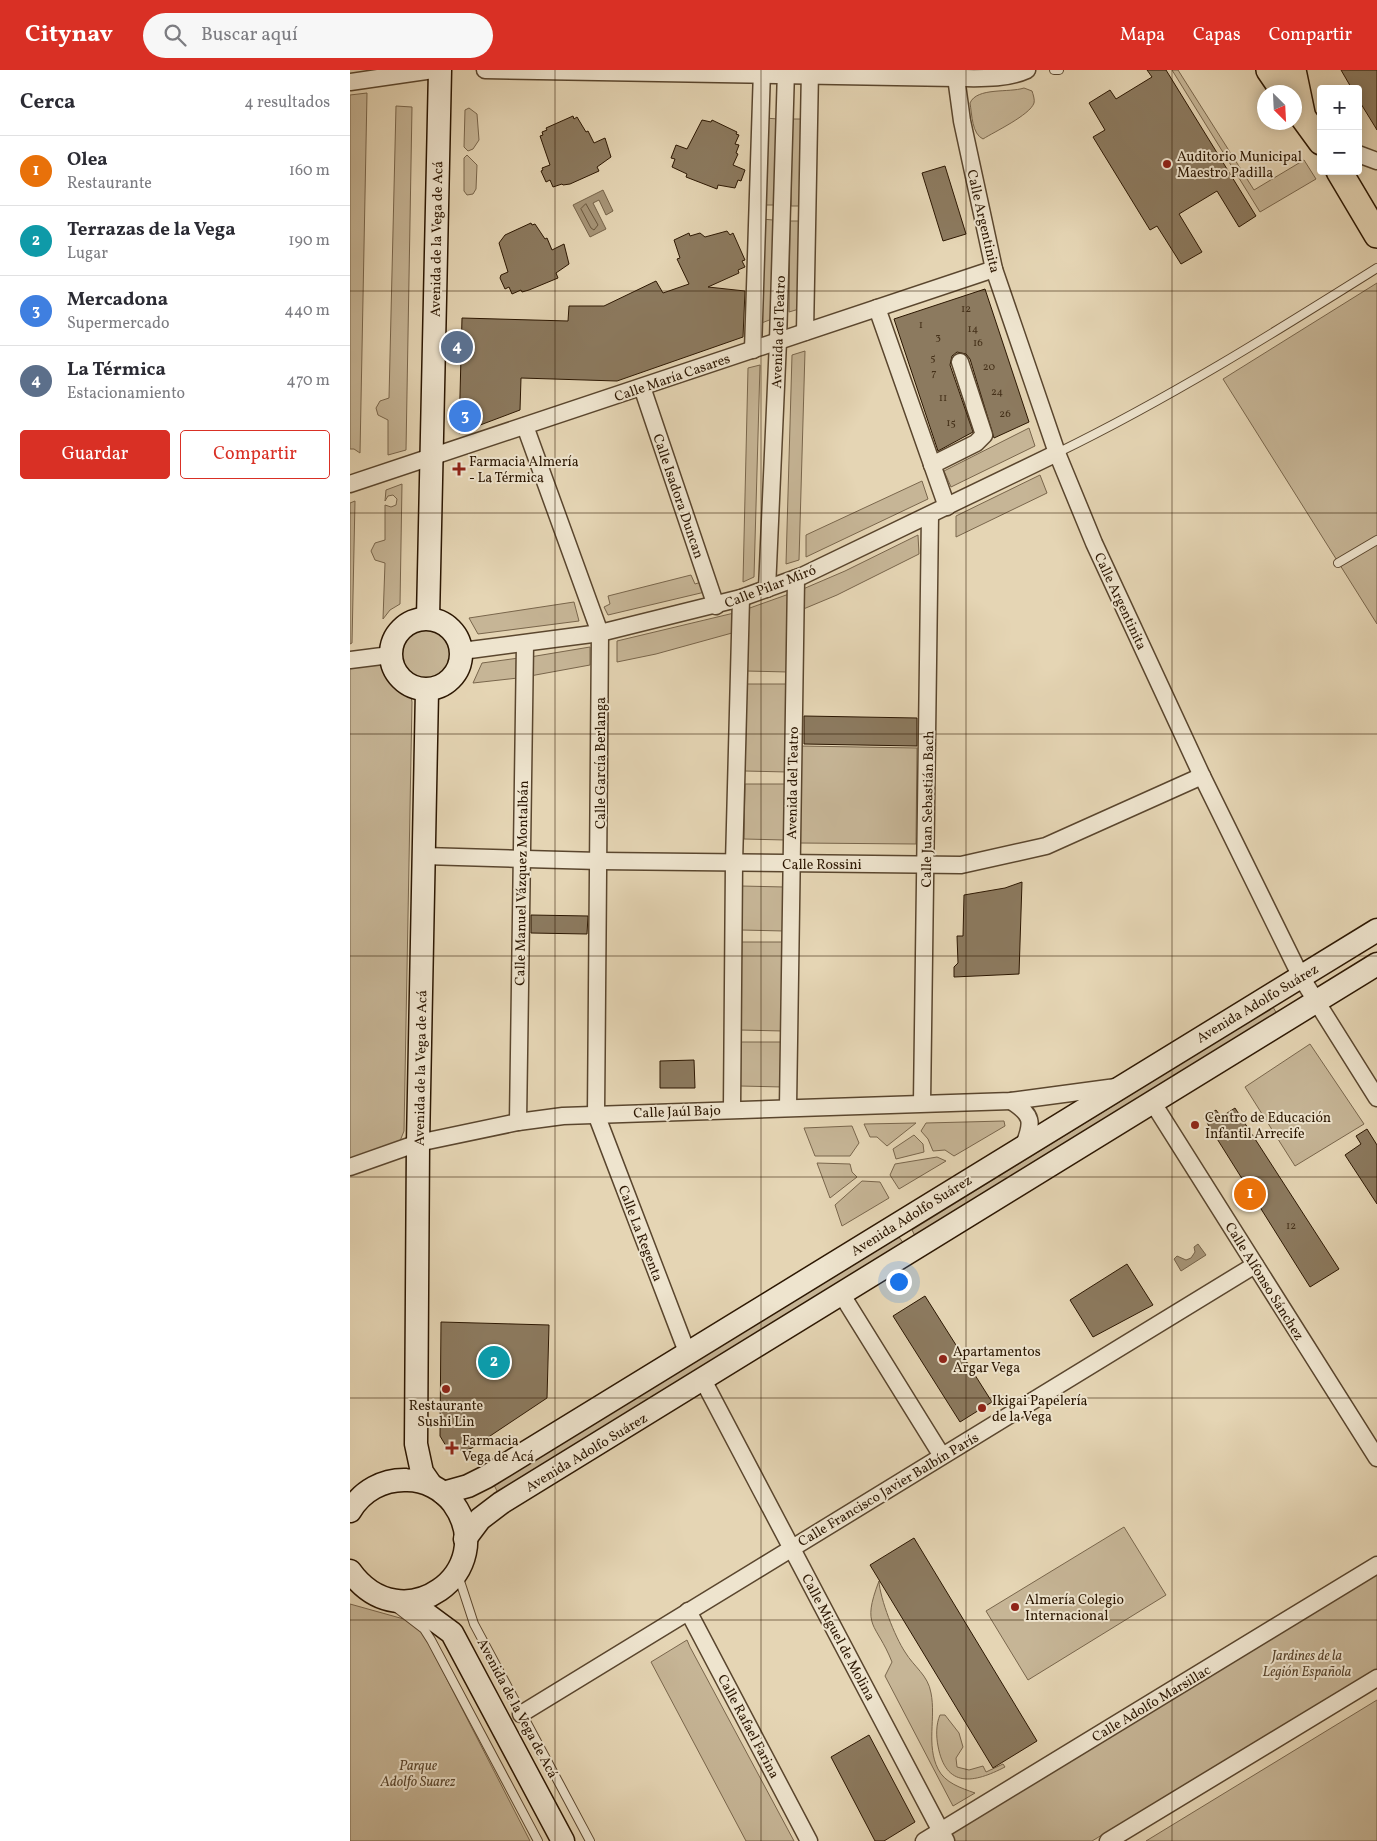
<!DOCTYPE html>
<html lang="es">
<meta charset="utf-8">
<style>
body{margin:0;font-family:Vollkorn,serif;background:#f7f7f7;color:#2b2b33}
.controls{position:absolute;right:15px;top:15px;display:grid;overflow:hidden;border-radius:5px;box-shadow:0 2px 12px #0003}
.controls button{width:45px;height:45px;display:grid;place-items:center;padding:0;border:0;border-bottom:1px solid #e1e1e2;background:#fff;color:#2b2b33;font:25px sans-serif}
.compass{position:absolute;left:907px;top:15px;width:45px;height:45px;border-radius:50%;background:#fff;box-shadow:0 2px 12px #0003;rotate:156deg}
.you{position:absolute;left:548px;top:1211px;width:18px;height:18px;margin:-12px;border:4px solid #fff;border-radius:50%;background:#1a73e8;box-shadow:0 0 0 8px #1a73e833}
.badge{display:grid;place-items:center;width:32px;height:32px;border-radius:50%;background:#d93025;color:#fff;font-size:16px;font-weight:700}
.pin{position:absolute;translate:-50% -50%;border:2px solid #fff;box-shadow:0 1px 5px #0006}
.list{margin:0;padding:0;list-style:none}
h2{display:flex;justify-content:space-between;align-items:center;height:65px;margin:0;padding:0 20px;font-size:21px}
h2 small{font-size:16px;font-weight:400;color:#7c7c81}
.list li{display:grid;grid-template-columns:32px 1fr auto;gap:15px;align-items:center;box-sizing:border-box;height:70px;padding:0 20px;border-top:1px solid #e1e1e2}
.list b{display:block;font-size:19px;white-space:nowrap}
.list p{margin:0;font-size:16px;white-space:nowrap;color:#7c7c81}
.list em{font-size:16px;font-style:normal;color:#7c7c81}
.actions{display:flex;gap:10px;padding:15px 20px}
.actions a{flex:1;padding:11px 0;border:1px solid #d93025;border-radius:5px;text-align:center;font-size:18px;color:#d93025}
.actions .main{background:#d93025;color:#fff}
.icon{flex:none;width:28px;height:28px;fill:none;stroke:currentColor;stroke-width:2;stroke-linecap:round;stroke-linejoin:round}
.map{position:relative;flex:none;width:1027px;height:1771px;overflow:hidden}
header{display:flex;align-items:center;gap:30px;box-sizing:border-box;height:70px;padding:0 25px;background:#d93025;color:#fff}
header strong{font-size:24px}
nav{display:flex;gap:28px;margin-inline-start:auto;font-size:18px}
.search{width:350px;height:45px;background:#f7f7f7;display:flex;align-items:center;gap:12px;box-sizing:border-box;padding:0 18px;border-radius:28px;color:#7c7c81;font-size:19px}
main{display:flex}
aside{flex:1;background:#fff}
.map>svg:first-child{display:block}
.green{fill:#c6b596;stroke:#79664c}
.water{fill:#a69477;stroke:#756248}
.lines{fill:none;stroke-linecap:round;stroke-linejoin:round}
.shore{stroke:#69563c;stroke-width:1}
.building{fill:#8c7a5f;stroke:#2c1702}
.lane-casing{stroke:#5a462e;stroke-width:10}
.street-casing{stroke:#5a462e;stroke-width:19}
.secondary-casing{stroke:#2c1702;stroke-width:25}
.primary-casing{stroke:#2c1702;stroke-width:28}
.lane{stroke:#eee4ce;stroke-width:8}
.street{stroke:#eee4ce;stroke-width:16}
.secondary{stroke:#eee4ce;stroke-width:22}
.primary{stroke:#e5d5b4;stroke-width:25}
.grid{fill:none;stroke:#2c1702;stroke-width:1;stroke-opacity:0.55}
.poi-dot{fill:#8f2418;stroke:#eee4ce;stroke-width:2}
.labels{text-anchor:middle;stroke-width:4;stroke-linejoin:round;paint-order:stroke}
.number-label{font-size:11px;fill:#443019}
.poi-label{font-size:14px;fill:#2c1702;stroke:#eee4ce;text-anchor:start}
.street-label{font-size:14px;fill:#2c1702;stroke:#eee4ce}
.park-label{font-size:14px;font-style:italic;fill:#5a462e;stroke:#eee4ce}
</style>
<header>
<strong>Citynav</strong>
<div class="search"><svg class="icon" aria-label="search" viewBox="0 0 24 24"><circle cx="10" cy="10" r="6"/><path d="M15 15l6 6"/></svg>Buscar aquí</div>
<nav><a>Mapa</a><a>Capas</a><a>Compartir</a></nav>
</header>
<main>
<aside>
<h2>Cerca<small>4 resultados</small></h2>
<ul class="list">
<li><span class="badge" style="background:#e8710a">1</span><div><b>Olea</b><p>Restaurante</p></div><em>160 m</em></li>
<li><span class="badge" style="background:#0f9aa8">2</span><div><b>Terrazas de la Vega</b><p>Lugar</p></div><em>190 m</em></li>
<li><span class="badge" style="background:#3f7fe0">3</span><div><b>Mercadona</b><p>Supermercado</p></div><em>440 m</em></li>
<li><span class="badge" style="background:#5c6f8a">4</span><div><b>La Térmica</b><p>Estacionamiento</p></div><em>470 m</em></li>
</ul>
<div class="actions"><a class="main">Guardar</a><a>Compartir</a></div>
</aside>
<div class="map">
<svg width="1027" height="1771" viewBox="0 0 1027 1771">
<rect width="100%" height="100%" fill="#e5d5b4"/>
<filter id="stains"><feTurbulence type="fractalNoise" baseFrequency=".004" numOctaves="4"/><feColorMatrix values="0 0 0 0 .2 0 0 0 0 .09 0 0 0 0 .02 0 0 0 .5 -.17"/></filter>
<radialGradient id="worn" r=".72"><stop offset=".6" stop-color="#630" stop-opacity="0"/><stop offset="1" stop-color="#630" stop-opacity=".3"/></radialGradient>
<!-- green -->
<g class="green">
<path d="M822 0H828L904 120 954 90 966 109 910 142Z"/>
<path d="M674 18 682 21C683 24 685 30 684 33 680 45 644 62 633 69 622 64 622 45 620 33 627 17 659 23 674 18Z"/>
<path d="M17 23 10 383 4 379H0V25Z"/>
<path d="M46 36 62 37 56 380 38 385V350L28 345 26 338 30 331 39 328Z"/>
<path d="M119 38 127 44 129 70 123 79 118 81 114 77 115 40Z"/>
<path d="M415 48 428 49 424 135H412Z"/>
<path d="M442 49H453L452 136H441Z"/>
<path d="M117 85 127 95 126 119 123 124 117 125 114 121V88Z"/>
<path d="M412 149 423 150 422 249 409 254Z"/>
<path d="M440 151H451L449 239 439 242Z"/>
<path d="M1027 213V554L873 309Z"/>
<path d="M455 281 449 490 436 494 442 285Z"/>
<path d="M410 295 404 507 393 512 398 298Z"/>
<path d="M679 358 685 376 601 417 594 401Z"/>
<path d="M690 405 697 423 606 467V446Z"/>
<path d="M572 411 578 429 456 487V465Z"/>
<path d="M52 414 50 534 40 540 33 549 35 493 25 490 21 481 25 473 35 470V435L41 437 46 435 47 429 43 425 38 426 35 431 36 420Z"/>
<path d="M5 431 2 573 0 574V433Z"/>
<path d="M568 465 569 484 487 525 451 540 453 519 495 501Z"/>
<path d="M341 505 345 514 351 512 355 522 258 545 254 537 260 534 258 526Z"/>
<path d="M439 524 438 602 396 601 397 539Z"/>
<path d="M224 532 229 551 128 564 119 548Z"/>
<path d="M384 543 382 563 306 584 267 592V571Z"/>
<circle cx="76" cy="584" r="27"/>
<path d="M240 577V595L180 606V587Z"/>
<path d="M169 588 168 608 123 613 132 593Z"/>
<path d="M31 593 42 611 61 626 62 632 54 1061 50 1071 0 1091V597Z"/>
<path d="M397 614H439L437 702 395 701Z"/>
<path d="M450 676 567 678 566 774 450 773Z"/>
<path d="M395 714H436L435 770 394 769Z"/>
<path d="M391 816 435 817 434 861 391 860Z"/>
<path d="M391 872H434L433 961 390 960Z"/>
<path d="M923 937 927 944 566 1168 562 1160Z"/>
<path d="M390 972H434L433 1017 390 1016Z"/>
<path d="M960 974 1014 1054 945 1096 895 1017Z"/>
<path d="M654 1051 655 1056 604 1086 595 1080 583 1081 578 1069 571 1061 576 1053Z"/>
<path d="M566 1053 537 1076 527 1067H520L514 1054Z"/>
<path d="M502 1056 509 1073 500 1086H465L454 1058Z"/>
<path d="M564 1065 573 1074 574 1082 546 1089 543 1079Z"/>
<path d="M587 1087 596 1091 549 1119 540 1105 545 1094Z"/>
<path d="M467 1093 500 1094 502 1102 507 1107 480 1128Z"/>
<path d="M512 1111 530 1112 539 1128 492 1156 485 1135Z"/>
<path d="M549 1167 554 1174 148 1423 144 1415Z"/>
<path d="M774 1457 816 1525 678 1610 636 1541Z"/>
<path d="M1027 1503V1599L742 1771H587Z"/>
<path d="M529 1511C530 1529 545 1567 555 1582 564 1597 578 1605 581 1623 586 1648 576 1675 588 1699 595 1713 611 1718 625 1723L603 1736 535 1606 542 1592C526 1552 511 1558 529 1511Z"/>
<path d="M0 1534 68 1553 180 1771H0Z"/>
<path d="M337 1570 340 1577 444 1771H396L301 1592Z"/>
<path d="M1027 1630V1771H796Z"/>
<path d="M590 1645H595L609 1663 613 1677 606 1688 607 1697 619 1700 633 1696 636 1702 653 1694 655 1697C624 1713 596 1719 588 1676 586 1666 586 1654 590 1645Z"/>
</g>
<!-- water -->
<g class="water">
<path d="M253 120 263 141 256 145 249 130 243 133 256 159 240 167 223 135Z"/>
<path d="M848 1174 856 1185 831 1201 824 1189 827 1186 836 1190 841 1188 845 1182 844 1177Z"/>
</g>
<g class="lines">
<!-- shore -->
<path class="shore" d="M236 134 248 155 244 160 241 158 231 139Z"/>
</g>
<!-- building -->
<g class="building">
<path d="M797 0H816L906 146 889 157 867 121 829 144 852 182 831 194 807 156 800 160 743 67 755 60 739 33 760 20 766 29 802 7Z"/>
<path d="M991 0H1027V60L1008 29V19H1002Z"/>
<path d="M223 46 224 49 227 47 236 62 238 61 244 73 255 68 261 87 247 97 249 101 220 114 213 115 212 114 203 117 200 110 196 112 191 101 193 100 192 98 200 95 190 66 193 65 192 62 197 60 196 58Z"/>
<path d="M352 50 361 52 362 50 387 62 386 64 389 65 385 74 389 75 386 83 388 84 383 95 395 100 391 111 388 110 385 118 368 115 367 119 336 107 337 104 322 97 325 89 321 88 326 75 337 79Z"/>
<path d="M595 96 616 164 593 171 572 103Z"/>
<path d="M181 153 182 155 185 154 195 169 197 168 202 180 214 174 219 194 206 203 208 208 179 220 172 222 171 220 162 224 159 217 155 219 150 208 151 205 158 202 149 173 155 165Z"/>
<path d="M377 161 380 165 383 163 395 190 392 191 395 197 388 200 389 203 358 217 395 221 393 267 267 311 171 308 170 340 109 363 112 248 218 251 219 236H254L306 211 313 223 339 214 327 189 330 188 324 170 339 163 340 166 350 163 355 167Z"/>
<path d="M635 219 679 352 644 368 620 289 616 284 607 282 602 286 600 295 623 362 588 381 544 249Z"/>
<path d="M454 646 567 648V676L454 674Z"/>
<path d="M672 812 669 904 604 907V897L608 893 607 866H613L614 825 655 818Z"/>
<path d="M181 845 238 846 237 864 181 863Z"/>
<path d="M344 990 345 1018H310V991Z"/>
<path d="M885 1038 989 1199 960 1217 854 1048 866 1040 871 1047Z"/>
<path d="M1017 1059 1027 1075V1134L995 1085 1011 1074 1006 1066Z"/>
<path d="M777 1194 803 1235 743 1267 720 1230Z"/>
<path d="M575 1226 642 1332 610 1352 543 1246Z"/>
<path d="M91 1252 199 1255 197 1328 122 1378 113 1381 96 1376 90 1366Z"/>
<path d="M564 1468 687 1671 643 1698 520 1495Z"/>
<path d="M519 1665 565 1752 534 1771H525L481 1687Z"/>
</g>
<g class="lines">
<!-- lane casing -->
<g class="lane-casing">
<g id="lane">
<path d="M704 0H709"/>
<path d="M707 383C818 329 922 264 1027 198"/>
<path d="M988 493 1027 470"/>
<path d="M108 1505 124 1554 240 1771"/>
<path d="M44 1536 74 1559 81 1570 188 1771"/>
</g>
</g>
<!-- street casing -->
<g class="street-casing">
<g id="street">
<path d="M135 0 606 8C629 8 655 10 677 0"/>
<path d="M605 0 612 51 644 199 707 383 744 473 852 706 951 907 1027 1028"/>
<path d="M0 12 83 0"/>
<path d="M1008 84 1027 91"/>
<path d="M527 238 597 437"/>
<path d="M455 262 460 0"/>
<path d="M403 280 412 0"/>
<path d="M292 317 366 536"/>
<path d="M175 356 250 563 246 1044 337 1282"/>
<path d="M582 395 626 373 634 365 610 292"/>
<path d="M0 414 644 199"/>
<path d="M417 519 428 271 436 0"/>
<path d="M112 581 250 563 391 528 452 506 707 383"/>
<path d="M0 590 40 585"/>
<path d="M74 786 249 791 611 795 696 776 852 706"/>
<path d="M661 1031C683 1045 683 1052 674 1075"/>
<path d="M572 1033 580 445"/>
<path d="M803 1033 1027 1388"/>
<path d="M438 1037 446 508"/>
<path d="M382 1039 384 793 391 528"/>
<path d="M168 1052 175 574"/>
<path d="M0 1097 68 1073 168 1052 213 1046 661 1031 766 1017"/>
<path d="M492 1225 592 1386"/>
<path d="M353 1310 596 1771"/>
<path d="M338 1541 459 1771"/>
<path d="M171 1644 905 1195"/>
<path d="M574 1771 1027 1495"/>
<path d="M758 1771 1027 1608"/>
</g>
</g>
<!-- secondary casing -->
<g class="secondary-casing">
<g id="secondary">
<path d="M78 548 90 0"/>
<circle cx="76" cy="584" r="35"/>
<path d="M77 621 68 1073 66 1374 72 1402 81 1415"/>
<path d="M93 1423 118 1416 136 1407 1027 860"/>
<path d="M0 1441C12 1421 33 1409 57 1410 75 1410 92 1419 103 1433 152 1501 52 1574 0 1501"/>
<path d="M115 1469 130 1449 151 1433 1027 894"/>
<path d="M60 1532 102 1563 213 1771"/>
</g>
</g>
<!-- primary casing -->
<g class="primary-casing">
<g id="primary">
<path d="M919 0 934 22"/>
<path d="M943 0 952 43"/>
<path d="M944 35 971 72"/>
<path d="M989 101 1027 165"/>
</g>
</g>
<!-- lane -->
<use href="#lane" class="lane"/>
<!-- street -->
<use href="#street" class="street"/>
<!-- secondary -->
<use href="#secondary" class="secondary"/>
<!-- primary -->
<use href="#primary" class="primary"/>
</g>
<!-- grid -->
<path class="grid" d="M205 0V1771M411 0V1771M616 0V1771M822 0V1771M0 221H1027M0 443H1027M0 664H1027M0 886H1027M0 1107H1027M0 1328H1027M0 1550H1027"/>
<!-- markers -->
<g class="poi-dot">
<circle cx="817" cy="94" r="5"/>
<path d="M106.5 391.5h5v5h5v5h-5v5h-5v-5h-5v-5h5z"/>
<circle cx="845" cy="1055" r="5"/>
<circle cx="593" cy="1289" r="5"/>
<circle cx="96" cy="1319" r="5"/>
<circle cx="632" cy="1338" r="5"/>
<path d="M99.5 1370.5h5v5h5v5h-5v5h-5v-5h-5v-5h5z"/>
<circle cx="665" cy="1537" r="5"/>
</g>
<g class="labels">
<!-- number labels -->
<g class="number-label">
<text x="616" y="242">12</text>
<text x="571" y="258">1</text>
<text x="623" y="262">14</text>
<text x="588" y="270">3</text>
<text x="628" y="276">16</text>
<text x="583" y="291">5</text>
<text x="639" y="300">20</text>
<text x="584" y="306">7</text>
<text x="647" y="325">24</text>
<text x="593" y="331">11</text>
<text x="655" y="347">26</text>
<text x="601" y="356">15</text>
<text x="941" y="1159">12</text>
</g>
<!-- poi labels -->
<g class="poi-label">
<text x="827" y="91">Auditorio Municipal<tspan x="827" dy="16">Maestro Padilla</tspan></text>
<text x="119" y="396">Farmacia Almería<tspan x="119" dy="16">- La Térmica</tspan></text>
<text x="855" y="1052">Centro de Educación<tspan x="855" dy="16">Infantil Arrecife</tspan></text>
<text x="603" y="1286">Apartamentos<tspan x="603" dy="16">Argar Vega</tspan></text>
<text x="642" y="1335">Ikigai Papelería<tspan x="642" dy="16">de la Vega</tspan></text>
<text x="96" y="1340" text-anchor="middle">Restaurante<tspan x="96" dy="16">Sushi Lin</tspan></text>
<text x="112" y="1375">Farmacia<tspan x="112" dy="16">Vega de Acá</tspan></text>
<text x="675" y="1534">Almería Colegio<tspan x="675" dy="16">Internacional</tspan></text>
</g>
<!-- street labels -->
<g class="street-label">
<text transform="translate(634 151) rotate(77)" y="5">Calle Argentinita</text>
<text transform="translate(86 169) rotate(-89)" y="5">Avenida de la Vega de Acá</text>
<text transform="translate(428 262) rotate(-88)" y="5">Avenida del Teatro</text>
<text transform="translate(322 307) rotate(-19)" y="5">Calle María Casares</text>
<text transform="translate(329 426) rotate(71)" y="5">Calle Isadora Duncan</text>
<text transform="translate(420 516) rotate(-21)" y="5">Calle Pilar Miró</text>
<text transform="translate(771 531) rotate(65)" y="5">Calle Argentinita</text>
<text transform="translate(250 693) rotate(-90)" y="5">Calle García Berlanga</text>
<text transform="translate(442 713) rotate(-89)" y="5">Avenida del Teatro</text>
<text transform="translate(577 739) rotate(-89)" y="5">Calle Juan Sebastián Bach</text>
<text x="472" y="799">Calle Rossini</text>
<text transform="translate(171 813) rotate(-89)" y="5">Calle Manuel Vázquez Montalbán</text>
<text transform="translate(907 933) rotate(-31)" y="5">Avenida Adolfo Suárez</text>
<text transform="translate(70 998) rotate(-89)" y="5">Avenida de la Vega de Acá</text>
<text transform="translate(327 1041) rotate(-2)" y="5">Calle Jaúl Bajo</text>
<text transform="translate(561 1145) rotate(-32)" y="5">Avenida Adolfo Suárez</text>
<text transform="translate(291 1163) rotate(69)" y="5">Calle La Regenta</text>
<text transform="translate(915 1211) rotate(58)" y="5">Calle Alfonso Sánchez</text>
<text transform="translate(236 1382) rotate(-31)" y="5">Avenida Adolfo Suárez</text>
<text transform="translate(538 1419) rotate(-31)" y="5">Calle Francisco Javier Balbín París</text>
<text transform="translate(489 1567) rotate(62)" y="5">Calle Miguel de Molina</text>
<text transform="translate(801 1633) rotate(-31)" y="5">Calle Adolfo Marsillac</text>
<text transform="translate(168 1638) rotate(62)" y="5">Avenida de la Vega de Acá</text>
<text transform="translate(399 1656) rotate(62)" y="5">Calle Rafael Farina</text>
</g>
<!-- park labels -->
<g class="park-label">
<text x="957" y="1590">Jardines de la<tspan x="957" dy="16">Legión Española</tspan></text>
<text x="68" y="1700">Parque<tspan x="68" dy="16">Adolfo Suarez</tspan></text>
</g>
</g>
<rect width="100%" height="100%" filter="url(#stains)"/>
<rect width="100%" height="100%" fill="url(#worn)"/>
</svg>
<div class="controls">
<button>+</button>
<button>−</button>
</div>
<svg class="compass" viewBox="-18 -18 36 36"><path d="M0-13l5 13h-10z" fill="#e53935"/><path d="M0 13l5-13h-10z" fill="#7c7c81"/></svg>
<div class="you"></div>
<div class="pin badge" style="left:900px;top:1124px;background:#e8710a">1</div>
<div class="pin badge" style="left:144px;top:1292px;background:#0f9aa8">2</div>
<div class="pin badge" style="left:115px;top:346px;background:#3f7fe0">3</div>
<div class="pin badge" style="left:107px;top:277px;background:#5c6f8a">4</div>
</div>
</main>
